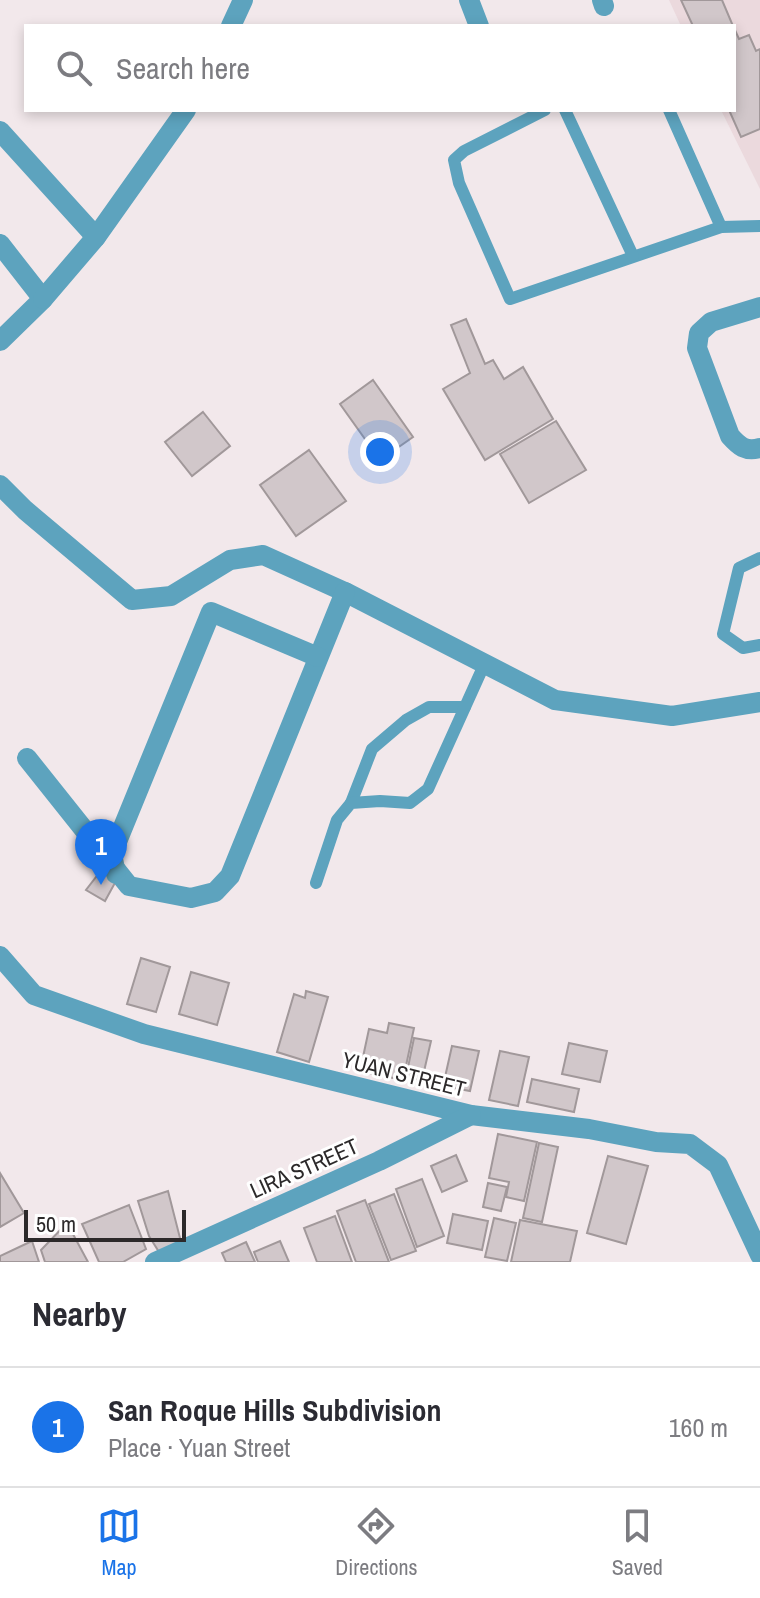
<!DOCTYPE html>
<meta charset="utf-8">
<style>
body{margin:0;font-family:"Archivo Narrow",sans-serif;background:#f7f7f7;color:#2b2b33}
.scale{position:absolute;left:24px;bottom:20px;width:162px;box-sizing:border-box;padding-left:8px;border:4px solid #2c292a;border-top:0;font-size:22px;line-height:28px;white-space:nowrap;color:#2c292a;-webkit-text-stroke:6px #fff;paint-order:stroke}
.you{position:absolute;left:380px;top:452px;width:28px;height:28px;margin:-20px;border:6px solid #fff;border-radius:50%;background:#1a73e8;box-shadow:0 0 0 12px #1a73e833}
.badge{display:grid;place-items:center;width:52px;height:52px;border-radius:50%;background:#1a73e8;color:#fff;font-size:26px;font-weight:700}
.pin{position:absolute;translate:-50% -66px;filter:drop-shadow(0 2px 4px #0008)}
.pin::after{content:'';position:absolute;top:42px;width:28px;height:24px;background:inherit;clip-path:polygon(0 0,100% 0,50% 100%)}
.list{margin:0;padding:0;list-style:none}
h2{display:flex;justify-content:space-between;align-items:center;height:104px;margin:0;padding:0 32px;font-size:34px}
h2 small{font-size:26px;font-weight:400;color:#7c7c81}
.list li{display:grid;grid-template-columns:52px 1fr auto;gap:24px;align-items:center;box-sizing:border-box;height:120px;padding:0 32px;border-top:2px solid #e1e1e2}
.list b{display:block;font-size:30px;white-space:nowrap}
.list p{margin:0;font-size:26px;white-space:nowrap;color:#7c7c81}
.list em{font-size:26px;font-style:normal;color:#7c7c81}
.icon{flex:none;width:44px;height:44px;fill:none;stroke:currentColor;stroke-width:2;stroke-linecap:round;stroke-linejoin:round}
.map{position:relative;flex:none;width:760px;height:1262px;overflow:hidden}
.search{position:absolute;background:#fff;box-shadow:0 4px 12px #0003;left:24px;right:24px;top:24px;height:88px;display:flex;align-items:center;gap:20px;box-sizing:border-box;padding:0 28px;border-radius:0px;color:#7c7c81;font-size:30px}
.sheet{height:224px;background:#fff}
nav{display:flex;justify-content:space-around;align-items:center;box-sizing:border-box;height:112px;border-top:2px solid #e1e1e2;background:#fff;font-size:22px;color:#7c7c81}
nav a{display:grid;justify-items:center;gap:4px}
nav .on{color:#1a73e8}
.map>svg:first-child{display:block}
.built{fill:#ebd9dd}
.building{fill:#d1c7ca;stroke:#a1989a;stroke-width:2}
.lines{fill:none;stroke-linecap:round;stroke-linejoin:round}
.lane{stroke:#5da3be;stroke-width:12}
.street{stroke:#5da3be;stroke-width:20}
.labels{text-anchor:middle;stroke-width:6;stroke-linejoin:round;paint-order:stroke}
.street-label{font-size:22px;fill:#2c292a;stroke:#fff}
</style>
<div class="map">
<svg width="760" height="1262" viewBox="0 0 760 1262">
<rect width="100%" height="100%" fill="#f2e8eb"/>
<!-- built -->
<path class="built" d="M669 0H760V189L721 110H734V26H681Z"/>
<!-- building -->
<g class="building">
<path d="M681 0H722L733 26H693Z"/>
<path d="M734 28 739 39 749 35 756 51 760 49V129L741 137 729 110H734Z"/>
<path d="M466 319 485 364 493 360 504 379 523 367 553 419 485 460 443 389 470 373 451 325Z"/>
<path d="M373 380 413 437 380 460 340 404Z"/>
<path d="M203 412 230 446 192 476 165 442Z"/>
<path d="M556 421 586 470 529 503 500 454Z"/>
<path d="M309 450 346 501 296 536 260 485Z"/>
<path d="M103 868 116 881 105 901 86 890Z"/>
<path d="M141 958 170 967 156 1012 127 1004Z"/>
<path d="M191 972 229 983 217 1025 179 1014Z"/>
<path d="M306 991 328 997 309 1062 277 1052 294 994 305 998Z"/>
<path d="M389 1023 414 1028 403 1080 360 1071 369 1029 387 1033Z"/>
<path d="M414 1038 431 1041 422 1080 406 1077Z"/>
<path d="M569 1043 607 1051 600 1082 562 1074Z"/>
<path d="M452 1046 479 1051 470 1091 443 1086Z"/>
<path d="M500 1051 529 1057 518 1106 489 1100Z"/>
<path d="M532 1079 579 1089 574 1112 527 1102Z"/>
<path d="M498 1134 537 1142 524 1201 506 1197 509 1182 489 1178Z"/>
<path d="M539 1143 558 1147 542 1222 523 1218Z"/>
<path d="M456 1155 467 1181 442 1192 431 1166Z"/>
<path d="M608 1156 648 1166 626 1244 587 1233Z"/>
<path d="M0 1173 24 1213 0 1227Z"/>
<path d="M422 1179 444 1236 417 1247 396 1189Z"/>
<path d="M488 1183 507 1187 501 1211 483 1207Z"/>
<path d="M168 1191 180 1238 176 1245 159 1252 149 1236 138 1201Z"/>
<path d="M394 1194 416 1251 391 1260 369 1204Z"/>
<path d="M365 1200 389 1262H356L337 1211Z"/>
<path d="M129 1205 146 1249 123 1262H99L82 1224Z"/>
<path d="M453 1214 488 1221 482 1250 447 1243Z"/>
<path d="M335 1216 352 1262H317L304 1228Z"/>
<path d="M494 1218 516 1223 507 1261 485 1257Z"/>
<path d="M520 1220 577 1231 570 1262H511Z"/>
<path d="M67 1223 88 1262H45L41 1250Z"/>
<path d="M32 1241 39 1262H0V1256Z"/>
<path d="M280 1241 289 1262H258L254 1252Z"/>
<path d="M246 1242 255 1262H226L222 1253Z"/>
</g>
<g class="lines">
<!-- lane -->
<g class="lane">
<path d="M545 110 464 151 454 160 459 183 510 299 721 227 760 226"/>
<path d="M565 110 633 256"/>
<path d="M669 110 721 227"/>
<path d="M760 558 739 568 723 634 743 648 760 645"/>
<path d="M351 803 372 749 406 720 429 707H465"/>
<path d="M316 883 337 820 351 803 380 801 410 803 428 789 484 665"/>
</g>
<!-- street -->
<g class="street">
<path d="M469 0 479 26"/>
<path d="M602 0 604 6"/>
<path d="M231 26 243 0"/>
<path d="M0 131 96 237"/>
<path d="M0 244 43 299 0 341"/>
<path d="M43 299 96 237 186 110"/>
<path d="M760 307 711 322 699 333 697 348 730 436C739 446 745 452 760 448"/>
<path d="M0 485 25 510 132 600 171 596 230 560 263 555 345 592 555 700 672 716 760 702"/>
<path d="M27 758 129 886 191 898 215 892 230 876 345 592"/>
<path d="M116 874 112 854 211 612 318 657"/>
<path d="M0 956 34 995 144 1034 471 1115 589 1129 656 1142 690 1144 718 1165 760 1255"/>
<path d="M155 1262 379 1161 471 1115"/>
</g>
</g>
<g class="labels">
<!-- street labels -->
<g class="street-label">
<text transform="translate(404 1074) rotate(14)" y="8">YUAN STREET</text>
<text transform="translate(304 1168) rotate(-24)" y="8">LIRA STREET</text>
</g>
</g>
</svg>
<div class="scale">50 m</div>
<div class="you"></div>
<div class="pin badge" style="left:101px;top:885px">1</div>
<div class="search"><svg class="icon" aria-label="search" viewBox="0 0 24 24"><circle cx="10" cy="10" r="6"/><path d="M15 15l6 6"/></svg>Search here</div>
</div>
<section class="sheet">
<h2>Nearby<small></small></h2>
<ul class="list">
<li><span class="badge">1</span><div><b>San Roque Hills Subdivision</b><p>Place · Yuan Street</p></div><em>160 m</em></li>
</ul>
</section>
<nav>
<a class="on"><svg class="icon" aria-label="map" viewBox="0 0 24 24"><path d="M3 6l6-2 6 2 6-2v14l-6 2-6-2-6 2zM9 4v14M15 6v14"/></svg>Map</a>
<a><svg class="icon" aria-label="directions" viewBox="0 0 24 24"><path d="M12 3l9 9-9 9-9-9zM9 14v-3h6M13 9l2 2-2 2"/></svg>Directions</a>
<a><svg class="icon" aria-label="saved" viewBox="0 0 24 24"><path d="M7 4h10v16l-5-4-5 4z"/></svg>Saved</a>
</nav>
